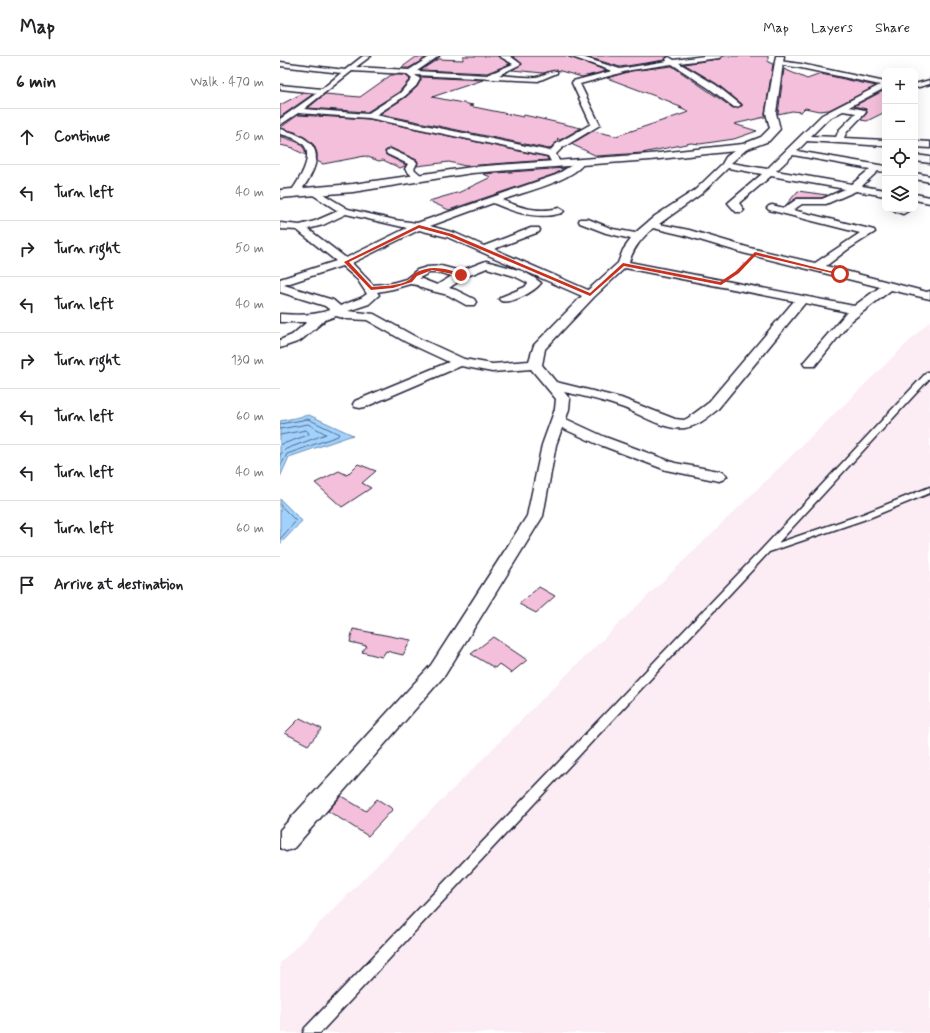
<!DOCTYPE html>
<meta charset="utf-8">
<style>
body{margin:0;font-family:Mynerve,sans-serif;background:#f6f6f6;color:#202124}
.controls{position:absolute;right:12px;top:12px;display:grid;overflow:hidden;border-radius:8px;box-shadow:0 4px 16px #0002}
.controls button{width:36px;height:36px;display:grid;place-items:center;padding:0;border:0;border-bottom:1px solid #e0e0e0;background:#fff;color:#202124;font:20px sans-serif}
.stop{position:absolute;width:12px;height:12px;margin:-9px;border:3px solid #c8321e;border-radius:50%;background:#fff}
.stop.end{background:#c8321e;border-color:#fff;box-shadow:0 1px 4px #0008}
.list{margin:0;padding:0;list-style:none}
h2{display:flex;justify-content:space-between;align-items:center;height:52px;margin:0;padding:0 16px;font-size:17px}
h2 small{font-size:13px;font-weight:400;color:#757577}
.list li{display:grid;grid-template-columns:26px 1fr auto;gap:12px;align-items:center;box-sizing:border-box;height:56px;padding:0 16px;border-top:1px solid #e0e0e0}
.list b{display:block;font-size:15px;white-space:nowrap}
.list em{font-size:13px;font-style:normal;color:#757577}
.icon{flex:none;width:22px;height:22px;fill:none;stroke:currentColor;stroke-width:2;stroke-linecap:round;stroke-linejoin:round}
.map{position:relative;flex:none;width:650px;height:977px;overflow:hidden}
header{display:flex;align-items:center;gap:24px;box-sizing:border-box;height:56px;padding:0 20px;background:#fff;border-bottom:1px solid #e0e0e0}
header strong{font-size:19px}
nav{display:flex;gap:22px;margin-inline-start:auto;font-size:14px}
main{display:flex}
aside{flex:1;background:#fff}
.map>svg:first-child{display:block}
.built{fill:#fcecf4}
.water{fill:#a1d2fd;stroke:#6e8caf}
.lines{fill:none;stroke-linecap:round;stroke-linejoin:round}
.shore{stroke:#556889;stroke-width:1}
.building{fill:#f4bfda;stroke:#22223b}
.lane-casing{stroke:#22223b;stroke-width:3}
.street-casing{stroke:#22223b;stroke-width:3}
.secondary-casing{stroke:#22223b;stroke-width:3}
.path{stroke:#22223b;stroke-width:2;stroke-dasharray:0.5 2;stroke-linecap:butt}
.lane{fill:#fff;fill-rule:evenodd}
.street{fill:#fff;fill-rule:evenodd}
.secondary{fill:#fff;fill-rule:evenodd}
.route{fill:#c8321e}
</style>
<header>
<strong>Map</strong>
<nav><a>Map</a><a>Layers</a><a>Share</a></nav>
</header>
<main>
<aside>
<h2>6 min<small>Walk · 470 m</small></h2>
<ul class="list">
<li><svg class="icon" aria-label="ahead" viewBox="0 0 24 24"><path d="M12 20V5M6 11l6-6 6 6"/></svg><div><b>Continue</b></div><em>50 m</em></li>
<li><svg class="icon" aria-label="left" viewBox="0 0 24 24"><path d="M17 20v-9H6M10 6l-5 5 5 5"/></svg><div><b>Turn left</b></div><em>40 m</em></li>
<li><svg class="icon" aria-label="right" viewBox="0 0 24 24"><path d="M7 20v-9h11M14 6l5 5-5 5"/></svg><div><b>Turn right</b></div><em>50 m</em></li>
<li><svg class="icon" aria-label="left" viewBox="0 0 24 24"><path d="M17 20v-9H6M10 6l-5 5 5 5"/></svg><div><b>Turn left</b></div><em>40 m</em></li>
<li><svg class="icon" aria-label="right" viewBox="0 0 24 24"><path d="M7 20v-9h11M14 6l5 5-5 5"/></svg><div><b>Turn right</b></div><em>130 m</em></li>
<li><svg class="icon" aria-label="left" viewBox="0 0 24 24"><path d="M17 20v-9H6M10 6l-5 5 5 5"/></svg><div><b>Turn left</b></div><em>60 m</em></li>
<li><svg class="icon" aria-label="left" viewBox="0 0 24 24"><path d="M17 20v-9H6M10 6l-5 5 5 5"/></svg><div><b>Turn left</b></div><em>40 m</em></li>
<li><svg class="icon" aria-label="left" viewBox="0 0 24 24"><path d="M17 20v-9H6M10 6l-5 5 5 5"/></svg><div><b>Turn left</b></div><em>60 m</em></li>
<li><svg class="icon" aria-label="arrive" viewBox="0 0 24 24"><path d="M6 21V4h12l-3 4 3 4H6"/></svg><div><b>Arrive at destination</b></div></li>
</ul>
</aside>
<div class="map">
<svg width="650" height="977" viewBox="0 0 650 977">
<rect width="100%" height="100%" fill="#fff"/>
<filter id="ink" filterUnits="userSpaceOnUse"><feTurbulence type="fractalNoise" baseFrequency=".025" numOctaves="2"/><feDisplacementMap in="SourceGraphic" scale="8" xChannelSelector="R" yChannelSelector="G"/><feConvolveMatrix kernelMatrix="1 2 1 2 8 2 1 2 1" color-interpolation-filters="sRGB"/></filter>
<g filter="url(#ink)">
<!-- built -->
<path class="built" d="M650 265V977H0V907L277 628Z"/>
<!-- water -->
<g class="water">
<path d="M29 359 73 379 9 401 0 421V365Z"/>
<path d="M0 443 22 465 0 488Z"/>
</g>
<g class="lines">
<!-- shore -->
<g class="shore">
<path d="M0 368 28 363 59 378 58 380 7 398 0 411"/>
<path d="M0 373 28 368 46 378 6 393 0 399"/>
<path d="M0 379 26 374 29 377 28 379 0 389"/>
<path d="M0 449 16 465 0 483"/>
</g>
</g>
<!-- building -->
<g class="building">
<path d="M183 0H218L230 8 207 17 141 14 158 3 183 4Z"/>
<path d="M233 0H288L327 15 302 21 277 14 263 17 232 14 242 8Z"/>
<path d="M304 0H388L385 4 340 11Z"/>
<path d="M443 0H488V6L493 8 485 57V61L454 68 477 75 454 83 420 88 411 87 362 97 317 100 291 88 313 75 336 80 409 56 399 52H403L390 47 391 46 327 22 351 15 392 10 453 52 462 50V48L437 28 404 8 439 3Z"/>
<path d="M136 1 146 2 129 12H121Z"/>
<path d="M504 13 527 23 541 18 596 30 549 54 539 55 525 52 521 56 512 55 498 58Z"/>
<path d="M111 19H125L130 23 119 36 87 56 28 52 45 38 80 41Z"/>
<path d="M140 21 203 24 152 41 193 49 189 50 243 61 244 59 301 72 280 84 277 82 278 85 269 93 100 58 126 41 137 31 141 24Z"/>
<path d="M605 34V56L587 65 581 64 587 57 586 53 574 50Z"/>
<path d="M23 37 33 38 0 61V49Z"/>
<path d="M18 59 89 63 267 101 268 104 185 110 169 106 137 110 138 106 137 104 111 92 105 95 106 99 126 109 125 110 120 112 103 104 99 105 85 100 43 108 37 105V97L34 89 26 82 15 76 0 72Z"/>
<path d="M0 80 20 87 25 94 26 99 13 93 14 92 0 89Z"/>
<path d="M285 112 275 118 169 154 149 145 180 136 211 121 203 118Z"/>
<path d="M518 135 547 139 542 142H517L505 150Z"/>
<path d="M78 408 96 415 82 427 91 432 62 451 35 427 59 415 67 419Z"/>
<path d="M259 531 275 540 256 557 239 548Z"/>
<path d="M73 573 115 581 131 584 123 599 106 595 102 601 82 596 87 590 70 586Z"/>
<path d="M213 581 247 604 231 617 219 608 215 612 191 598Z"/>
<path d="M20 662 42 673 28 689 5 677Z"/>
<path d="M61 740 86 755 97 743 113 753 88 780 48 755Z"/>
</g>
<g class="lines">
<!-- lane casing -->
<g class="lane-casing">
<path id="lane" d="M647 316H650V322L498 487 583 458 650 431V437L589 462 489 496 40 977H23L25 972 483 492Z"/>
</g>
<!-- street casing -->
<g class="street-casing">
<g id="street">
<path d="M83 0H91L76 11 129 14 151 0H159L137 15 207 19 233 8 219 0H230L241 8 219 19C231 20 244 22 256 21 263 20 270 14 277 15V17L258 25 135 19 140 23 136 30 125 40 96 59 270 95 276 88 311 68 292 27 293 25 332 15 289 0H299L340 13 387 5 386 3 389 1 394 4 424 0H442L439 2 399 7 436 29 461 49 457 51H454L430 33 392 8 351 14 300 28 320 69 282 92 276 98 280 107 276 110 273 109 268 100 89 62 18 57 0 69V63L37 37 0 33V29L42 33 61 17 0 10V6L65 14ZM72 15 126 18 132 23 120 37 87 58 24 53Z"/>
<path d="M499 5 521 8 605 26V32L569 51 585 54 586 56 566 77 564 82 605 84V90L527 85 517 95 605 110V116L598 115 582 130 605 134V140L576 135 546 148H522L513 154 594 174 595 176 567 194 546 210 647 236 650 235V243L611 234 571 265 535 310H525L523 307 567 256 525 247 437 354C427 362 418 370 405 372 385 375 362 359 344 352 324 345 304 340 284 336L290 343 289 353 286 363 325 381 395 407 439 415 444 417 447 420 444 423 439 425 386 414 315 387 282 372 276 389 263 460 165 619 14 792 6 795 0 792V774L151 609 247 460 262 389 275 353 276 343 251 313 212 316 181 310 85 351 80 352 75 351 73 348 75 345 169 306 126 286 87 264 67 263 56 260 45 264 20 285 0 292V284L12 279 27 266H0V258C17 259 33 260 50 254L45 250 0 236V223L56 205 17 174 0 173V167L20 169 35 165 58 155 30 137 28 135 30 133 33 132 68 153 115 164 137 167 276 119 300 104 304 107C292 125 244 136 222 144 241 152 259 157 279 152L284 155 282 157C258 164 236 157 213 147L150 170 175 177 204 190 251 172H259L260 174 259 176 214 193 308 234 338 207 343 194 351 183 326 177 300 167 299 165 300 163H308L333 173 355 177 375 160 415 134 442 108 446 101 462 89H468L469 91 451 107 487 113 542 59 600 29 521 12 497 8V6ZM563 55 576 57 559 74 556 81 531 80 548 63ZM513 99 590 113 572 128 496 115ZM448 112 482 118 448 147 456 156H462L464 154 459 147 491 120 565 133 542 143H517L504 152 492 149 489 150 487 152 489 154 580 177 535 207 470 192 409 174 379 168 421 138ZM66 158 127 172 66 202 28 173 43 169ZM373 172 403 179 463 197 600 231 574 250 349 206C354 191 361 183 373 172ZM139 174 167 181 302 240 254 289 249 305 212 308 184 303 134 280 94 258 68 255 89 248 99 239 97 236 113 233 130 228 137 229 144 233 168 239 186 249H194L196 246 194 243 176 234 169 232 185 221 207 212 234 220 248 227 245 231 221 241 219 243 221 245C232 248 254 236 261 227L253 221 242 215 206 205 180 215 161 210 147 211 137 214 126 223 112 227 93 229 72 207ZM62 210 77 223 87 238 81 242 60 250 53 244 4 229ZM345 212 514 245 427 348 408 362 404 364 395 363 341 342 276 326 262 309 265 293 314 241ZM149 217H161L172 220 157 229 139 222Z"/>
<path d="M650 24V28L635 32V28Z"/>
<path d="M0 73C45 84 44 105 18 139L15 140 10 137C18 126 35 100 23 88 17 82 8 80 0 78Z"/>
<path d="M635 85 650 86V92L635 91Z"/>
<path d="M110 93 136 105 137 107 134 113 144 122 142 124H136L125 113 128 108 107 98 106 96Z"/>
<path d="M635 99 650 101V107L635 105Z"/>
<path d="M635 117 650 120V126L635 123Z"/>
<path d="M635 138 650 141V147L635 144Z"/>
<path d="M613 153H627L628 155 623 158 615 155Z"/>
</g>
</g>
<!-- secondary casing -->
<g class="secondary-casing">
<path id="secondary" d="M496 0H504L496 57 500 73 489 85 465 94 370 104 192 117 73 136 0 142V134L73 128 192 111 370 98 463 88 481 81 490 72 486 57Z"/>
</g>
<!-- path -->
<path class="path" d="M456 217 465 207"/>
<!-- lane -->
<use href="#lane" class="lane"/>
<!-- street -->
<use href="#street" class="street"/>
<!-- secondary -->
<use href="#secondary" class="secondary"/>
</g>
</g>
<!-- route -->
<path class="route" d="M139 169 172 178 310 237 343 207 440 226 456 215 475 196 562 218 560 219 476 199 459 217 441 229 344 210 310 240 169 180 139 172 69 206 92 231C102 230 121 230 129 224 131 223 132 219 135 217 152 208 166 213 183 218V220L152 214 137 220 132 226 113 232 91 234 64 206Z"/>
</svg>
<div class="controls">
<button>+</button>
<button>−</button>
<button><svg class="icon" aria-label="locate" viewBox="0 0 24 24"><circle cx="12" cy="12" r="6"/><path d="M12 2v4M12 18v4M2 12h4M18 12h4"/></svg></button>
<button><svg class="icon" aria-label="layers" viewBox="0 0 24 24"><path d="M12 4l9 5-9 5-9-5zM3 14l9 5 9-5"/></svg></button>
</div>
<div class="stop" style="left:560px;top:218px"></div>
<div class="stop end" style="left:181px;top:219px"></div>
</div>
</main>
